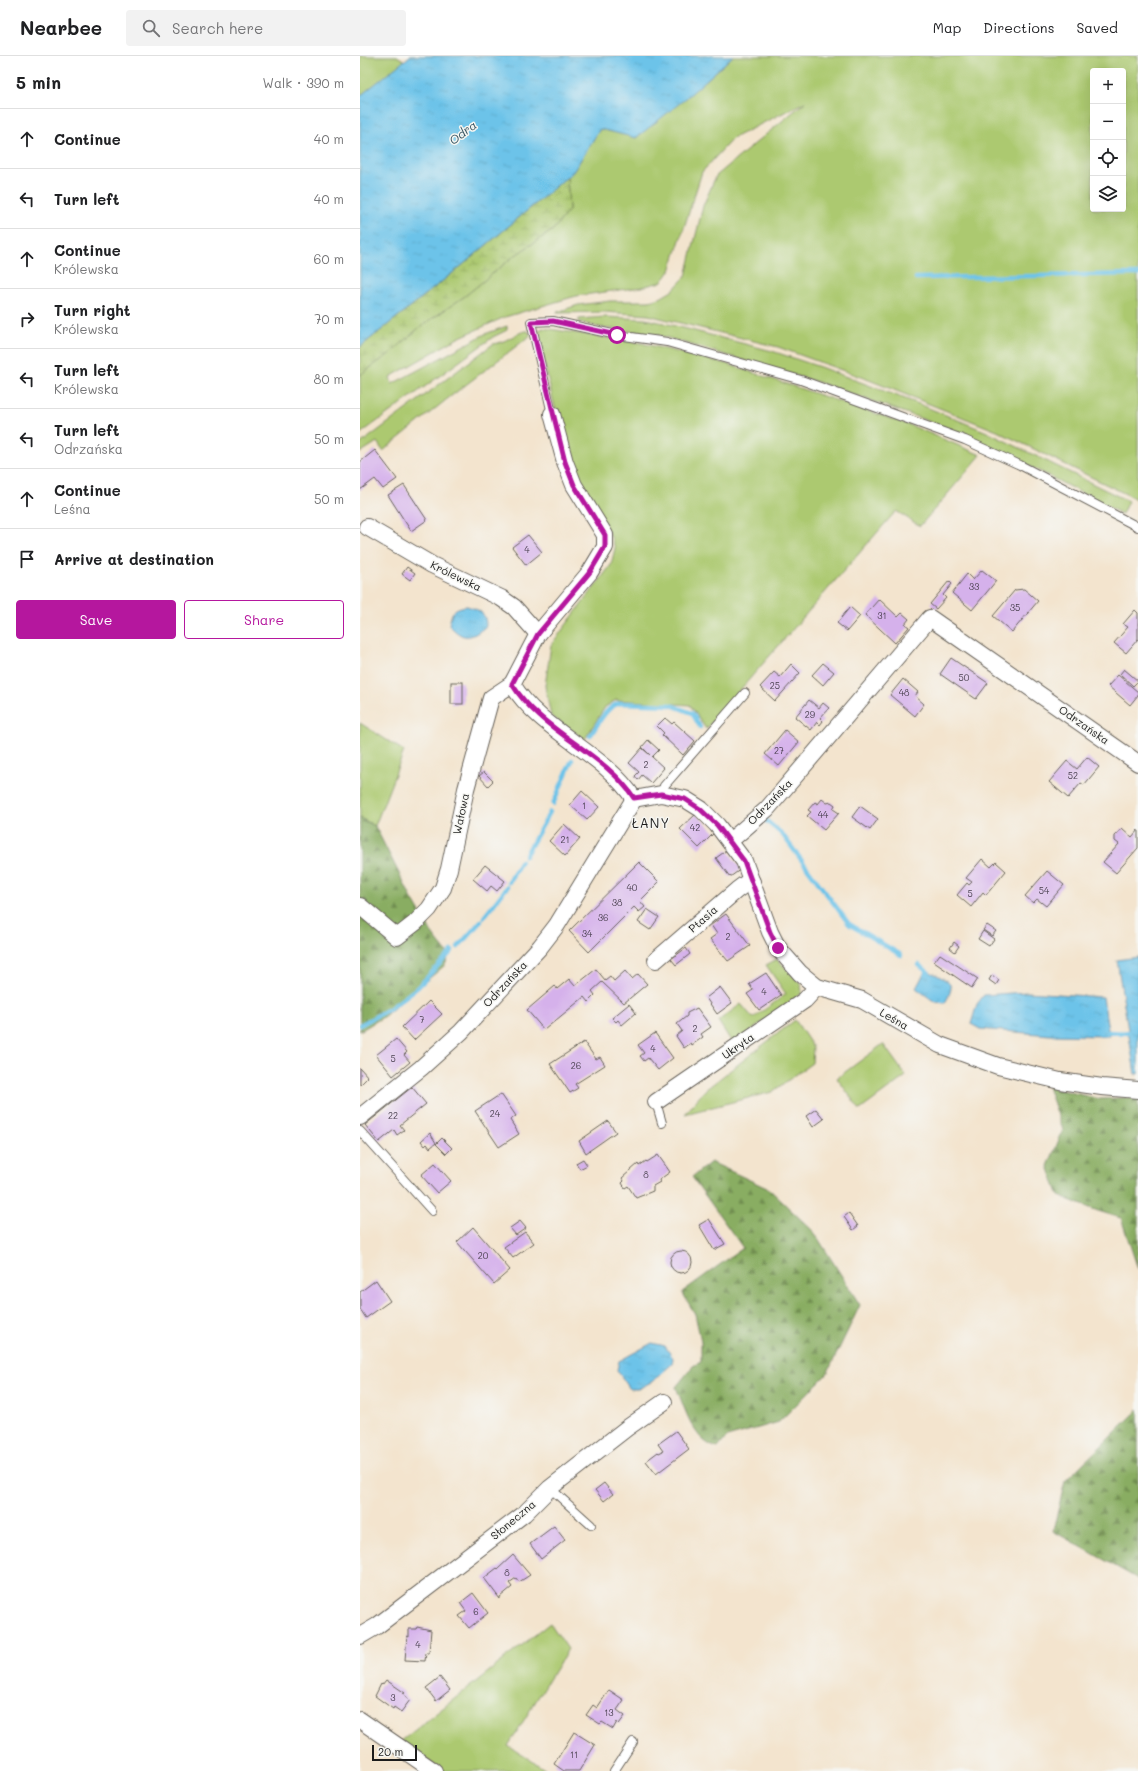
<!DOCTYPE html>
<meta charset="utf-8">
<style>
body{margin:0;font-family:Mali,sans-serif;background:#f2f2f2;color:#202124}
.controls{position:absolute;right:12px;top:12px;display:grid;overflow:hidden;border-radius:4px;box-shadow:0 4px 16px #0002}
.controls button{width:36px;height:36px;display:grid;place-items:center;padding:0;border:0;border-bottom:1px solid #e0e0e0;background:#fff;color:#202124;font:20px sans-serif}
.scale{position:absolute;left:12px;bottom:10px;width:45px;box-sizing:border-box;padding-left:4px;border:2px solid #1c1c1c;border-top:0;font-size:11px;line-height:14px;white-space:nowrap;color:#1c1c1c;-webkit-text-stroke:3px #f6f6f2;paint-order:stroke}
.stop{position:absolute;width:12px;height:12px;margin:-9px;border:3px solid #b5179e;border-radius:50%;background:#fff}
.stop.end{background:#b5179e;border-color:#fff;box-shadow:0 1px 4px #0008}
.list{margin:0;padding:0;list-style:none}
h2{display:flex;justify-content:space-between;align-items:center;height:52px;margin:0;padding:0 16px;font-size:17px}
h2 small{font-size:13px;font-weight:400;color:#757577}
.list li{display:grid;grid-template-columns:26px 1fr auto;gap:12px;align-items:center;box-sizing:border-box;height:60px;padding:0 16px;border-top:1px solid #e0e0e0}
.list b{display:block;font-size:15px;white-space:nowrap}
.list p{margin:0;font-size:13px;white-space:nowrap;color:#757577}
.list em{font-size:13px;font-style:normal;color:#757577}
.actions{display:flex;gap:8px;padding:12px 16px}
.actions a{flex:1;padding:9px 0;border:1px solid #b5179e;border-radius:4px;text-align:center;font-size:14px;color:#b5179e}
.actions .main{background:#b5179e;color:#fff}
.icon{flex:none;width:22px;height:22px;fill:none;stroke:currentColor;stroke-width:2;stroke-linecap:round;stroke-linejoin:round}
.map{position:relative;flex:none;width:778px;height:1715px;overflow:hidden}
header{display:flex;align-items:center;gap:24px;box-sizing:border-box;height:56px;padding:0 20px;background:#fff;border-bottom:1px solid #e0e0e0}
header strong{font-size:19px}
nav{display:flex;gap:22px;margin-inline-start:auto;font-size:14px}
.search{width:280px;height:36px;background:#f2f2f2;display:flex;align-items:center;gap:10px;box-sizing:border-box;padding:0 14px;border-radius:4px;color:#757577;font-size:15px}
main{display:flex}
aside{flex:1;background:#fff}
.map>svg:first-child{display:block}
.green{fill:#acc970;stroke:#647246;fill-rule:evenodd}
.forest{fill:url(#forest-firs);stroke:#52643f}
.wetland{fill:url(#wetland-marsh);stroke:#647246}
.water{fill:url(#water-ripples);stroke:#447082}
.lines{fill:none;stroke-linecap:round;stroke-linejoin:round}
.stream{stroke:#6cc3e9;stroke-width:4.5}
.building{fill:#d5b1eb}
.service-casing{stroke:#67625a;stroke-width:10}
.minor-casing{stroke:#67625a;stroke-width:18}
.service{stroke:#fff;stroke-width:8}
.minor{stroke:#fff;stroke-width:16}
.route{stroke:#b5179e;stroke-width:5}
.labels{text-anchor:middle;stroke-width:3;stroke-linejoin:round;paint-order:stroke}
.number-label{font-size:9px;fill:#4a4150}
.street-label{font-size:11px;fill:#1c1c1c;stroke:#f6f6f2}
.water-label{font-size:12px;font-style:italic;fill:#385664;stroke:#f6f6f2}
.quarter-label{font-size:13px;letter-spacing:1px;fill:#1c1c1c;stroke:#f6f6f2}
</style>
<header>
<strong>Nearbee</strong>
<div class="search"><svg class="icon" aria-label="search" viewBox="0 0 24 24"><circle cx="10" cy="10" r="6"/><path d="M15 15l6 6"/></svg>Search here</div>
<nav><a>Map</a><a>Directions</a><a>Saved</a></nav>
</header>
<main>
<aside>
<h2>5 min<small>Walk · 390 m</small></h2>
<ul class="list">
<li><svg class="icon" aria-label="ahead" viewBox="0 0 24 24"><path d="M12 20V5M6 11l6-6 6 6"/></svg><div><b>Continue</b></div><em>40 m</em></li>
<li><svg class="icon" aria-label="left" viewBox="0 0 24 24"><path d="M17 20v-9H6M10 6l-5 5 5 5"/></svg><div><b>Turn left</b></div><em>40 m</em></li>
<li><svg class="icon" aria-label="ahead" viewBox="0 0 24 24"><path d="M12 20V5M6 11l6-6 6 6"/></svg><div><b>Continue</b><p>Królewska</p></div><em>60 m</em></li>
<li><svg class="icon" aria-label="right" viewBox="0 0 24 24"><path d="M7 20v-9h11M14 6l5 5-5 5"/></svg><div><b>Turn right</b><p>Królewska</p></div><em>70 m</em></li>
<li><svg class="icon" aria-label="left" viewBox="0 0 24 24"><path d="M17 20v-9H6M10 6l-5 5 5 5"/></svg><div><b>Turn left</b><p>Królewska</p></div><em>80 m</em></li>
<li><svg class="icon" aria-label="left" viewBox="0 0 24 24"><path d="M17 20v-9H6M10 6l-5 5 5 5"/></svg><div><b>Turn left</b><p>Odrzańska</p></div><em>50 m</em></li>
<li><svg class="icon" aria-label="ahead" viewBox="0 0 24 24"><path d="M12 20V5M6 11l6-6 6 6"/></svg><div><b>Continue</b><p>Leśna</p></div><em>50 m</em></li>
<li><svg class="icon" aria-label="arrive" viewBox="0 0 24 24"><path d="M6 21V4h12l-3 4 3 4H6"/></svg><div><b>Arrive at destination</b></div></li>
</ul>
<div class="actions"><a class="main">Save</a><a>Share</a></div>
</aside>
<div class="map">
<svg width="778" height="1715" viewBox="0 0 778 1715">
<defs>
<pattern id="forest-firs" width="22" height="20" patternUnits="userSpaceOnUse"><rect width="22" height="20" fill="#89ad62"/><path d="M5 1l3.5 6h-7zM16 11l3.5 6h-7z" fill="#6f8c50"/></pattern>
<pattern id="wetland-marsh" width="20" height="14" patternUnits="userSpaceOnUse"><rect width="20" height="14" fill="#acc970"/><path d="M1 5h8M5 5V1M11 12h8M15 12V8" fill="none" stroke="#93ac60"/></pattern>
<pattern id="water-ripples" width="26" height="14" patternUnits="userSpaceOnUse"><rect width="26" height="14" fill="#6cc3e9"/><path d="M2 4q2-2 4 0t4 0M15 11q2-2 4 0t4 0" fill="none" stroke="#5da7c7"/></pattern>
</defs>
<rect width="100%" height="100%" fill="#f6f6f2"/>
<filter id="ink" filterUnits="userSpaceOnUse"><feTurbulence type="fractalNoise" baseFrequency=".025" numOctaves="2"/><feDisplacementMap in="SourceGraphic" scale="8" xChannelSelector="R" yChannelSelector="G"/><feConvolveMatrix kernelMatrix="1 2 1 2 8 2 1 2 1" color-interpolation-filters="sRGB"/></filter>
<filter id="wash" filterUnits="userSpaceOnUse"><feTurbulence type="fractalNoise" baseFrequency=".012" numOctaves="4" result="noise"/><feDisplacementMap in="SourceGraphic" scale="16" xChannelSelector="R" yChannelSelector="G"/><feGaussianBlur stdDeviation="0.9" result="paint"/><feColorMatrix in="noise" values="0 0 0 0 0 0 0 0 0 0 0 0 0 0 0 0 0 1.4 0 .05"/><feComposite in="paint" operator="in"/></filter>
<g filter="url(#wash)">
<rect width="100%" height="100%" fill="#f3e4ce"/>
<!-- green -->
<g class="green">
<path d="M0 0H37L45 5 0 40Z"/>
<path d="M373 0H778V444L637 375 509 324 418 291 288 259 244 256 197 257V256L218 249 250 245H289L300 242 312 235 326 220 343 150 356 120 445 46 373 82 342 116 310 215 305 222 301 226 282 231 216 240 145 261 98 282 30 321 32 328 125 278 147 270V274L133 281 0 378V319L32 296 60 271 105 240 154 200 193 174 209 154 207 121 213 116 240 73 325 43ZM733 15H763V153H733Z"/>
<path d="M245 261 285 263 304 267 412 295 460 311 559 348 627 376 768 445 762 458 683 417 625 388 560 362 461 327 298 279 238 271 219 266V263Z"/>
<path d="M183 272 281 287 367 308 550 369 621 399 560 470 536 455 346 673 330 649 256 644 245 651 225 683 191 660 185 630 191 589 251 509 255 492 250 479 218 427 197 360 178 282 179 274Z"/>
<path d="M165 275H168L171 279 86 344 23 395 17 386 0 397V388L133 288C145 287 154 278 165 275Z"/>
<path d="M0 667 44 695 15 770 0 762Z"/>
<path d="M417 903 441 928 442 937 373 988 358 965 381 948 393 962 426 938 406 909Z"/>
<path d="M435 964 453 991 452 1007 412 1036 325 1058 345 1034Z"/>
<path d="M523 988 546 1020 500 1054 477 1022Z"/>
<path d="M190 1567 208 1593 148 1690 188 1715H83L40 1686Z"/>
</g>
<!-- forest -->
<g class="forest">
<path d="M0 762 15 770 52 843 75 882 89 899 85 909 23 961 0 975Z"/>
<path d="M688 1031 740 1043 778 1041V1213L761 1162 738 1155 699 1140 688 1110 703 1074Z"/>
<path d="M351 1106 409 1133 454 1176 500 1249 467 1318 419 1366 367 1381 358 1392C333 1386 325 1352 316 1331L333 1310 341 1306V1285L335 1258 322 1236 383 1192 332 1121Z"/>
<path d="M778 1354V1523L693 1475 705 1425Z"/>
</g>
<!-- wetland -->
<path class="wetland" d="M207 121 209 154 193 174 154 200 105 240 60 271 32 296 0 319V291L105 207Z"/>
<!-- water -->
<g class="water">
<path d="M50 0H373L325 43 276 82 240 73 213 116 105 207 0 291V40Z"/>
<path d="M107 550C119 554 126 556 126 570 110 584 103 584 89 569 92 556 92 552 107 550Z"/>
<path d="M778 901V1018H775L757 904Z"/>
<path d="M566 914C572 917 591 924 591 932 591 936 587 943 585 947L575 946 556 932Z"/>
<path d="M667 936 743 941 749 980 690 979 620 973 611 968 617 948 624 939Z"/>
<path d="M292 1287 305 1290 313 1302 312 1308 293 1325 278 1333H270L257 1314 259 1305Z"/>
</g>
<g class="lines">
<!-- stream -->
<g class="stream">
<path d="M556 222 778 218"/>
<path d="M230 680C238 669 245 651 260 647L311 649 332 657 340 671"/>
<path d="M193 748 212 704"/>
<path d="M404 763 422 778 489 868 541 899"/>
<path d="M165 800 190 756"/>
<path d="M149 826 161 805"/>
<path d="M124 861 147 831"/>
<path d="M98 891 121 865"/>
<path d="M559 909 569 917"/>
<path d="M0 969 29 953 58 931 92 895"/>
<path d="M748 976 769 977"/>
</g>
</g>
<g id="blocks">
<!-- building -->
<g class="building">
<path d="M15 394 37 423 23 433 15 423 0 434V406Z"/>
<path d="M44 429 67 464 51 475 28 439Z"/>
<path d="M168 479 182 496 166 509 152 491Z"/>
<path d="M47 511 55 517 50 524 42 518Z"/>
<path d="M622 514 636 525 612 554 592 537 607 518 613 524Z"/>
<path d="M589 525 592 528 583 539 586 542 576 553 570 548Z"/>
<path d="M664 533 678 545 652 576 633 560 655 534Z"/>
<path d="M519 543 538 561 542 557 549 563 545 568 549 571 535 587 505 559Z"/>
<path d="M490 551 500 560 487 575 477 567Z"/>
<path d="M775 554 778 557V583L766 597 754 587 768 571 763 568Z"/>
<path d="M591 602 628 627 616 643 580 618Z"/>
<path d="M463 607 474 616 463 629 452 619Z"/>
<path d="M431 608 440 617 415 645 400 631 414 616 420 621Z"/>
<path d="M764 613 778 625 773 630 760 618Z"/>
<path d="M758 619 778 636V639L770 649 748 630Z"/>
<path d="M543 623 558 636 555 640 564 648 555 660 530 639Z"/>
<rect x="91" y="626" width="12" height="22"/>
<path d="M449 644 459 652 463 647 469 652 460 662 463 665 460 669 457 666 451 674 435 661Z"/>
<path d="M305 662 312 668 314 666 335 685 323 699 302 679 304 677 297 670Z"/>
<path d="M425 674 439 686 419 710 405 698Z"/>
<path d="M288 684 299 694 292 701 304 712 291 727 282 719 278 724 275 720 279 716 269 707 282 692 290 699 282 691Z"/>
<path d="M727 701 739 711 724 729 721 727 708 742 689 726 707 705 717 713Z"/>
<path d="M124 716 133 725 128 730 119 720Z"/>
<path d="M222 735 239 751 227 764 210 749Z"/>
<path d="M462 743 467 747 471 746 475 749 473 753 479 757 464 774 447 760 451 756 448 754 455 746 458 748Z"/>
<path d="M500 750 518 763 510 774 492 761Z"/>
<path d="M336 758 355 776 339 792 320 773Z"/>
<path d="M204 768 220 783 205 800 189 785Z"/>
<path d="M762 772 772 781 778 774V792L756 817 743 806 759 788 755 785V780Z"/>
<path d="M367 794 381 813 370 821 356 802Z"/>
<path d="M622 803 631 811 636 806 646 815 626 839 623 836 611 851 597 839 607 827 609 829 612 826 606 822Z"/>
<path d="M279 806 299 826 280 845 285 851 279 856 274 851 229 896 209 875Z"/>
<path d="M125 809 145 825 137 835 131 830 127 835 113 823Z"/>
<path d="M687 815 704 829 686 850 677 843 673 847 665 840Z"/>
<path d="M287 853 299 861 290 874 278 866Z"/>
<path d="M366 858 390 890 368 905 350 883 357 878 351 869Z"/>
<path d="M627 869 636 875 632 880 623 874Z"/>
<path d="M623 875 634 883 629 890 618 883Z"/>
<path d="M594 886 599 890 595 896 590 892Z"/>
<path d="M326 892 330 898 316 909 311 903Z"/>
<path d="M580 898 618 923 612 932 574 906Z"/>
<path d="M236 913 245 924 250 920 254 925 265 915 272 923 278 918 287 928 264 947 242 926 232 935 235 939 228 946 224 941 184 974 167 954 195 930 197 933 209 923 215 930Z"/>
<path d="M406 917 421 939 399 954 387 938 393 934 389 928Z"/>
<path d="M632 919 639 924 636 929 629 924Z"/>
<path d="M360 931 372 947 357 958 346 942Z"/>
<path d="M69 945 82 958 54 984 42 971Z"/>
<path d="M269 948 276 957 262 969 258 964 256 966 252 962Z"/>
<path d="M337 952 351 971 341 978 343 981 332 989 331 987 324 992 316 980 322 975 317 968 327 960V957Z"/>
<path d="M295 977 313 1002 298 1014 288 1002 284 1005 280 1000 284 997 278 989Z"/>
<path d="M36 983 47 996 44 999 50 1006 33 1020 16 999Z"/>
<path d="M224 986 236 1003 240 1001 245 1009 215 1028 218 1032 210 1037 190 1008Z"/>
<path d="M0 1012 8 1021 0 1029Z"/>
<path d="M52 1031 66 1048 40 1069 44 1074 37 1079 34 1074 19 1086 5 1069Z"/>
<path d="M141 1038 156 1060 150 1064 159 1078 139 1091 115 1055Z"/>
<path d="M456 1053 464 1063 453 1071 446 1060Z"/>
<path d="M248 1065 256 1076 226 1097 219 1085Z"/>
<path d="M70 1077 76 1087 70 1092 67 1088 65 1090 61 1085Z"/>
<path d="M82 1082 92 1092 86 1098 76 1088Z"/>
<path d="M298 1099 310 1116 299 1124 300 1126 293 1130V1135L276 1142 268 1130 265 1132 262 1127 264 1125 262 1122 278 1108 279 1110 286 1105 287 1106Z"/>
<path d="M223 1103 227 1109 220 1113 216 1107Z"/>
<path d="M75 1107 91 1125 77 1137 61 1119Z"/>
<path d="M489 1157 498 1170 493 1174 484 1161Z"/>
<path d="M349 1163 365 1188 354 1194 339 1169Z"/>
<path d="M160 1165 166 1172 156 1179 150 1172Z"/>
<path d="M113 1171 150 1214 134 1228 97 1186Z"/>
<path d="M165 1176 174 1187 153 1202 144 1191Z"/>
<circle cx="321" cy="1206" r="11"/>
<path d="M16 1224 30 1245 6 1262 0 1253V1236Z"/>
<path d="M316 1375 329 1393 296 1418 286 1405 298 1396 299 1397 303 1395 298 1388Z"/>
<path d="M244 1427 253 1438 244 1445 235 1434Z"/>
<path d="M194 1470 205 1484 181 1503 170 1488Z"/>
<path d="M153 1499 170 1519 159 1526 156 1522 149 1527 152 1531 140 1541V1543L124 1522 137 1512 138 1513Z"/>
<path d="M113 1537 128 1557 109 1572 99 1560 106 1555 100 1547Z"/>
<path d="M57 1571 71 1574 69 1597H66L65 1605 45 1604 47 1580 49 1581V1573H56Z"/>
<path d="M80 1621 90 1634 76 1645 66 1632Z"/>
<path d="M26 1624 45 1637 43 1638 50 1644 41 1656 34 1651 33 1653 15 1640 21 1628 22 1629Z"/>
<path d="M249 1634 264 1644 257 1654 265 1660 259 1668 257 1666 253 1673 242 1666 240 1668 226 1659 233 1649 237 1652Z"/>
<path d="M214 1676 235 1689 219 1715H204L194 1708Z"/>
</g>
</g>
</g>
<g filter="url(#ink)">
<use href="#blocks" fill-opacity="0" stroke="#67625a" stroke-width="1"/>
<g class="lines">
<!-- service casing -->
<g class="service-casing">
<g id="service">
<path d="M192 358 171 266 193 265 257 279 307 286 441 324 605 384 660 409 778 471"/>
<path d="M301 738 304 730 385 637"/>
<path d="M296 1046 302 1067"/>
<path d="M0 1075 72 1155"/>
<path d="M190 1432 231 1469"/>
<path d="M254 1715 273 1686"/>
</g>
</g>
<!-- minor casing -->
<g class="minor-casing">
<g id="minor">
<path d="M192 358 205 406 214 429 245 479V491L230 516 178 578 152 628C182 677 243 695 274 743"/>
<path d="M7 471 72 509 141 542 154 551 178 578"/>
<path d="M370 785 407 753 570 562 778 707"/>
<path d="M0 850 37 881 55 867 69 853 83 832 89 813 106 733 131 642 152 628"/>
<path d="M296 904 377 834 385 828 392 826"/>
<path d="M296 1046 445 944 457 931"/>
<path d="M0 1061 61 1012 101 976 180 891 197 869 274 743 301 738 325 743 341 753 357 769 384 805 410 876 418 892 440 917 457 931 502 944 580 989 638 1010 700 1025 742 1031 778 1034"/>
<path d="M0 1580 17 1570 164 1458 190 1432 267 1372 304 1346"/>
<path d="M0 1664 74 1715"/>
</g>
</g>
<!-- service -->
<use href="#service" class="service"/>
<!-- minor -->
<use href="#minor" class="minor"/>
</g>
</g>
<g class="lines" filter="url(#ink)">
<!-- route -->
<path class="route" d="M257 279 193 265 171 266 205 406 214 429 245 479V491L230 516 178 578 152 628C182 677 243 695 274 742L301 738 325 743 340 753 357 769 384 805 410 876 418 892"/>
</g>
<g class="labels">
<!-- number labels -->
<g class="number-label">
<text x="167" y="497">4</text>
<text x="614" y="534">33</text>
<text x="655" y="555">35</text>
<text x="522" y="563">31</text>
<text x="604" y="625">50</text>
<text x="415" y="633">25</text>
<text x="544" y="640">48</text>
<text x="450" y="662">29</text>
<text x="419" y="698">27</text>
<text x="286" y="712">2</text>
<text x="713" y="723">52</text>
<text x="224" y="753">1</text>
<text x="463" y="762">44</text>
<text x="335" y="775">42</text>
<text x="205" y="787">21</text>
<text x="272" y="835">40</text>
<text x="684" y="838">54</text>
<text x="610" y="841">5</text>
<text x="257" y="850">38</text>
<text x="243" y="865">36</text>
<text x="227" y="881">34</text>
<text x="368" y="884">2</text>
<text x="404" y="939">4</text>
<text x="62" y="967">7</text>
<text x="335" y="976">2</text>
<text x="293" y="996">4</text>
<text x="33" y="1006">5</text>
<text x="216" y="1013">26</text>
<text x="135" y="1061">24</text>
<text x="33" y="1063">22</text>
<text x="286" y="1122">8</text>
<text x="123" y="1203">20</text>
<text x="147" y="1520">8</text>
<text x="116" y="1559">6</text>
<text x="58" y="1592">4</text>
<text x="33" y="1645">3</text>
<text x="249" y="1660">13</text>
<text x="214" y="1702">11</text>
</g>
<!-- street labels -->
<g class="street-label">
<text transform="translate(96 520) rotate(26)" y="4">Królewska</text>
<text transform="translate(724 669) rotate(35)" y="4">Odrzańska</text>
<text transform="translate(410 746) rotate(-46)" y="4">Odrzańska</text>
<text transform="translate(101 758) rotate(-78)" y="4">Wałowa</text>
<text transform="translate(343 863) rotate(-41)" y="4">Ptasia</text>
<text transform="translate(145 928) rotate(-47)" y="4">Odrzańska</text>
<text transform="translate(534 963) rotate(30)" y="4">Leśna</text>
<text transform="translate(378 990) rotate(-35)" y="4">Ukryta</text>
<text transform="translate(153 1464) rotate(-40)" y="4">Słoneczna</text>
</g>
<!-- water labels -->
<g class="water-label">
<text transform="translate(103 77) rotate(-37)" y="4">Odra</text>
</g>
<!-- quarter labels -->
<g class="quarter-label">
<text x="291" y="772">ŁANY</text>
</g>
</g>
</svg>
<div class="controls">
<button>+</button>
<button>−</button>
<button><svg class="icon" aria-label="locate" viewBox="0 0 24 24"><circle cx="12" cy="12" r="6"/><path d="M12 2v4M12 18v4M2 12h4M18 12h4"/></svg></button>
<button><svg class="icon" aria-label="layers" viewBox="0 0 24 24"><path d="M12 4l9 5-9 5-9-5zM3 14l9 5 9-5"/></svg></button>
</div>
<div class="scale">20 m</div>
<div class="stop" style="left:257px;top:279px"></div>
<div class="stop end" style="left:418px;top:892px"></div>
</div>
</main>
